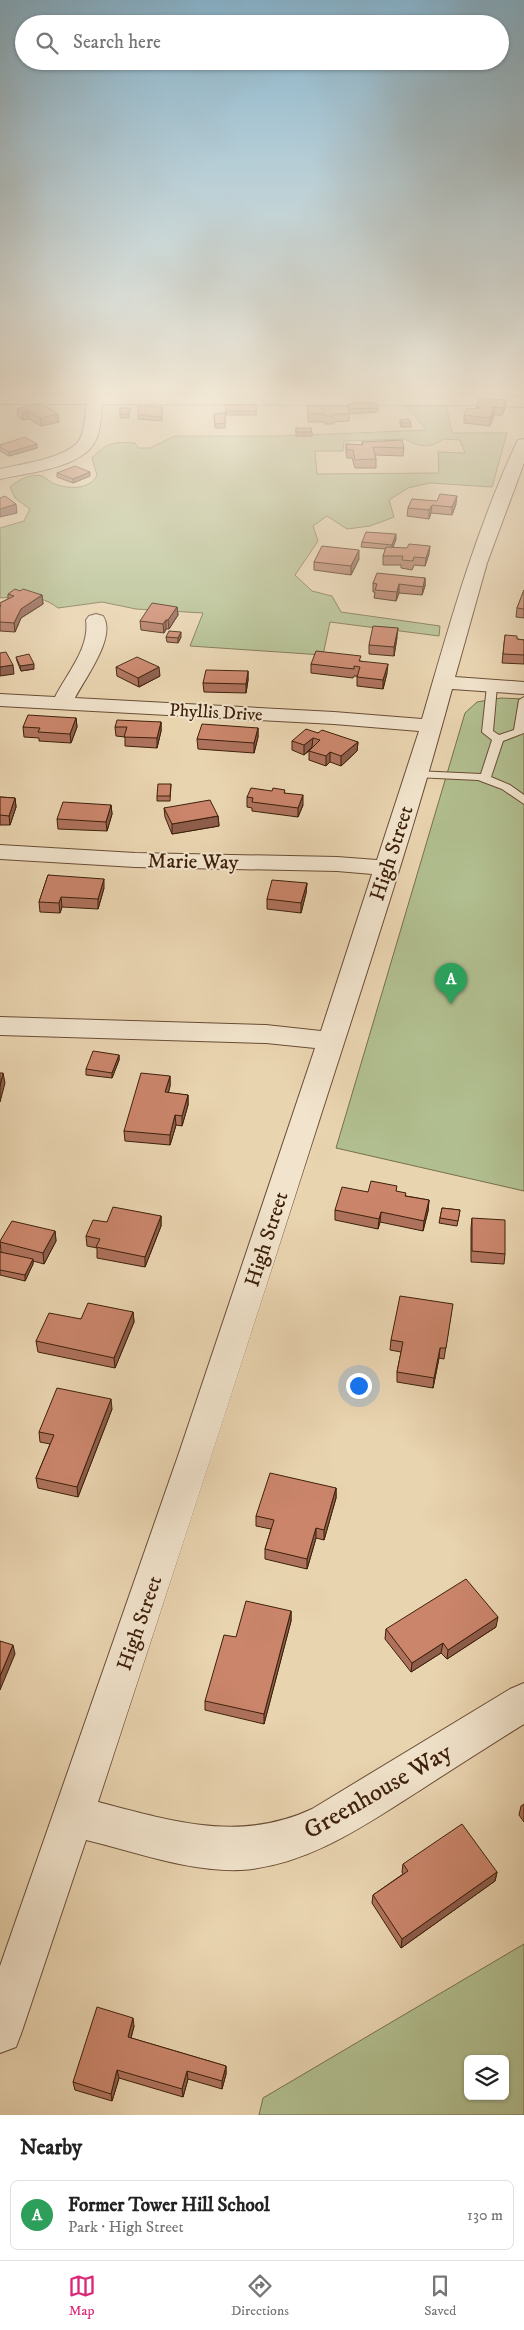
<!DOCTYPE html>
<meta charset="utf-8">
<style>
body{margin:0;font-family:"IM FELL DW Pica",serif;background:#f6f6f6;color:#222}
.controls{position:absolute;right:15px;bottom:15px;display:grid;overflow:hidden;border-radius:8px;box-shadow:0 1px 4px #0004}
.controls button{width:45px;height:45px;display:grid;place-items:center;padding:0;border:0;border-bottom:1px solid #e0e0e0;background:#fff;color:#222;font:25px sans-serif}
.you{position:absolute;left:358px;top:1385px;width:18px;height:18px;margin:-12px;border:4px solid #fff;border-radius:50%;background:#1a73e8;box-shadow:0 0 0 8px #1a73e833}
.badge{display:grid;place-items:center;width:32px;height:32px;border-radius:50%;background:#db2777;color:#fff;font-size:16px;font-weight:700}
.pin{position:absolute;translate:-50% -41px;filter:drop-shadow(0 1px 2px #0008)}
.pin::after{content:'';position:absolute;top:26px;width:18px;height:15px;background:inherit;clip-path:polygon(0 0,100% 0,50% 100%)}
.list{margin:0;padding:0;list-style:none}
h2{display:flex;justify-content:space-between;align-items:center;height:65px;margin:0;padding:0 20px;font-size:21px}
h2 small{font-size:16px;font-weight:400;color:#767676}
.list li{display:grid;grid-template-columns:32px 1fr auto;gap:15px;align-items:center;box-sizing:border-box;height:70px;margin:0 10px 10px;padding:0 10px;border:1px solid #e0e0e0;border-radius:8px}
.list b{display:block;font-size:19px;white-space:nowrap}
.list p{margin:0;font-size:16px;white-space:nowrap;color:#767676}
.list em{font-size:16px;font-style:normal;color:#767676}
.icon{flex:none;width:28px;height:28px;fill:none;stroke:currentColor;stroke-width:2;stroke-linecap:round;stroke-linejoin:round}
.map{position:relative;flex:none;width:524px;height:2115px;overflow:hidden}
.search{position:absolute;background:#fff;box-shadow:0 1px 4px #0004;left:15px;right:15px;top:15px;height:55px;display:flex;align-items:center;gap:12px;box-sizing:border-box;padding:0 18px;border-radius:28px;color:#767676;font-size:19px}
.sheet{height:145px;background:#fff}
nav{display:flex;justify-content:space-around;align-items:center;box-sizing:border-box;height:70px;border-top:1px solid #e0e0e0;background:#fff;font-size:14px;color:#767676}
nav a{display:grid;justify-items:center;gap:2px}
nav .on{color:#db2777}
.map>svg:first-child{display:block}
.green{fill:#b1be8f;stroke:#786f4c;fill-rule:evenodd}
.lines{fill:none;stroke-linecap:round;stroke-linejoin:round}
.service-casing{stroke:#694d34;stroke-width:2}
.minor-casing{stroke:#694d34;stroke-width:2}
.service{fill:#f1e3cc;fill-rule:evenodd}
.minor{fill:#f1e3cc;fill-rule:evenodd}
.wall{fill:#ae725c;stroke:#3e200a}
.shaded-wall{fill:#8d5d4b;stroke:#3e200a}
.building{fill:#ca856b;stroke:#3e200a}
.labels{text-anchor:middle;stroke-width:4;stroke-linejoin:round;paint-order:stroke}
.far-street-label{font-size:18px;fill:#3e200a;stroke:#f1e3cc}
.street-label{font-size:21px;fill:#3e200a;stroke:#f1e3cc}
.near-street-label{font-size:25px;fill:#3e200a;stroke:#f1e3cc}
</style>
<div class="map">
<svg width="524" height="2115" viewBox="0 0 524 2115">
<rect width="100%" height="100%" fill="#e9d4b0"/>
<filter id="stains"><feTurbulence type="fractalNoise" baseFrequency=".004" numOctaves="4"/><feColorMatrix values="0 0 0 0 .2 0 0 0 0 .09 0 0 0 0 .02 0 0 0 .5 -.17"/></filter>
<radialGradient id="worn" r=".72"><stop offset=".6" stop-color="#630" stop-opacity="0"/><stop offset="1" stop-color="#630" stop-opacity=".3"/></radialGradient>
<!-- green -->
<g class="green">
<path d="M292 389H361V396L294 395Z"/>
<path d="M405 406 447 407 452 433H507L492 487 430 483 408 488 389 500 394 517 370 526 347 529 327 516 313 526 318 541 295 575 312 591 332 596 341 612 440 626 439 636 330 622 323 655 190 646 203 613 136 609 102 602 58 608C40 594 22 596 0 598V528L24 521 30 509 15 498 10 487C19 480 30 473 42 476 45 477 49 481 52 483 66 489 90 491 97 475L92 458C108 442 112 442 135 443L138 448H150L175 436H283L427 430ZM405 439C419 447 430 449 443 439L460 440 465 453 438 452 439 473 317 474 315 451H343L344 441Z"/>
<path d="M501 698 524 699V1191L336 1148 465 713 477 702Z"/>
<path d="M524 1944V2115H259L263 2098ZM468 2059H505V2096H468Z"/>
</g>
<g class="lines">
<!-- service casing -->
<g class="service-casing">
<path id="service" d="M492 683 497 686 493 731 499 735 514 730 519 700 524 697V733L503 741 491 777 510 785 524 795V804L502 789 478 780 416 777 410 774 416 771 481 774 492 740 482 732 487 686Z"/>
</g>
<!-- minor casing -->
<g class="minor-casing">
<g id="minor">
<path d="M0 394 480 395 524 397V407L480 405 102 404C101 416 101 431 95 442 81 468 27 473 0 479V469C20 464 70 458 80 439 85 429 85 415 87 404H0Z"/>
<path d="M524 439V463L487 563 455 677 524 682V694L452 689C413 834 365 977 319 1121 247 1348 173 1575 98 1802 172 1821 239 1843 312 1809L510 1689 524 1683V1724C489 1746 454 1768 419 1791 365 1825 307 1866 241 1870 188 1872 136 1852 86 1840L22 2031 16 2047 0 2053V1966L179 1453 315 1048 266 1043 0 1035V1017L266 1025 321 1031 372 874 337 871 135 867 0 859V845L135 853 337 857 377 860 419 731 334 724 0 706V694L55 697C67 673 90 648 86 620L89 616 96 614 103 616C117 637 85 678 75 698L334 712 422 719C449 626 475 532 516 444L518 440Z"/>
</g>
</g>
<!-- service -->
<use href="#service" class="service"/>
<!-- minor -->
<use href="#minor" class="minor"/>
</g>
<!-- wall -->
<g class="wall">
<path d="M31 389H62V393H32Z"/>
<path d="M105 389H122V392L106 393Z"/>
<rect x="432" y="389" width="15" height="2"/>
<path d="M480 398 505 408 502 415H494L490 426 464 423V415L476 409Z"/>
<rect x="226" y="405" width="30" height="10"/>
<path d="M308 406 378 408V412L349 414V421L334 422V424H325V422H308Z"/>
<path d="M162 407V421L138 419V415Z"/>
<path d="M130 408 129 418H120V414Z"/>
<path d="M17 409 58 414 59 422 41 426 29 419 23 420 18 417Z"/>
<path d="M225 413V428H215L214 414Z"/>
<path d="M400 420 411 423V427H401L400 424Z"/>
<path d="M296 428 312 432V436H296Z"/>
<path d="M362 442 404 448 403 456 375 455 376 459V468H355L352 458H347L346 452V444L362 445Z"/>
<path d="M0 445 37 448 9 456 0 451Z"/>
<path d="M57 473 90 476 73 483 57 477Z"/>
<path d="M412 499 456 504 452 515 431 513 429 519 407 516 408 508Z"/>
<path d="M396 539 393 547 429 554 425 566 414 565 412 570 401 568V565H383V556L386 549 361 547 362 542Z"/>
<path d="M359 559 351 575 314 570V562Z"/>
<path d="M425 578V586L422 595 399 593 396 601 374 598 375 592H373V583Z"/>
<path d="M524 590V618L516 617 517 608Z"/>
<path d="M20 591 42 595 43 604 21 618 15 632 0 631V603L8 599V594Z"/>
<path d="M177 607 178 615 169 629H166L164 633 141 630 140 621Z"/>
<path d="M505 635 517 639 524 640V664L502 663Z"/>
<path d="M166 637H181L178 643 167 642Z"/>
<path d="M397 637 394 656 369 654V645Z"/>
<path d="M16 657 34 669 21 671 17 661Z"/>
<path d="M361 661 387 673 383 689 357 686V676H354L353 678 311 673V664Z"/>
<path d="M116 667 160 676 139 687 117 676Z"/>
<path d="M248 671V680L246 693 204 692 203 683Z"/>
<path d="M76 718 77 727 71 743 39 741V738L24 737 23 727Z"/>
<path d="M161 722V731L157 748 125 746V737L116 736 115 727Z"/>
<path d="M258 728V737L254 753 198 749 197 739Z"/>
<path d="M318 733 358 742 357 751 341 766 330 762 326 766 309 760V751L304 755 292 750V741Z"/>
<path d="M171 784 170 801H157V796Z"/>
<path d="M285 793 303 805 298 817 252 811V808L247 807V797Z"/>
<path d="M0 797 15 798 16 807 10 825H0Z"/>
<path d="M111 805 112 814 107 831 58 829 57 819Z"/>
<path d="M164 808 218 816 219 826 172 834 165 817Z"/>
<path d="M48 875 104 888 98 909 62 907 60 913 40 912 39 902Z"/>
<path d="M307 883 306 893 301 913 267 909V899Z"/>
<path d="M119 1055V1060L112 1078 86 1075V1069Z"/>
<path d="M170 1076V1086L168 1093 188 1095V1105L182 1126 176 1125 170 1145 125 1141 124 1131Z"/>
<path d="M368 1192H397L406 1196 429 1200 428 1211 423 1231 380 1222 378 1229 335 1220V1210Z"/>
<path d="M442 1208 460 1210 457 1226 439 1223Z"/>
<path d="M161 1216V1226L145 1267 97 1258V1248L87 1246 86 1236 107 1222Z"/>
<path d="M472 1218 505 1254 504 1264 471 1262V1228Z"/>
<path d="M55 1231 56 1241 44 1264 33 1261V1264L25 1281 0 1275V1252H1L0 1241Z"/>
<path d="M133 1312 134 1322 115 1368 38 1352 36 1341 81 1319Z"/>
<path d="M451 1314 444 1359 439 1358 433 1388 397 1382V1372L401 1352 390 1350 391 1340Z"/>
<path d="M112 1409 78 1497 38 1488 36 1478 50 1444 40 1442 39 1432Z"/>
<path d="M336 1488V1498L324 1540 316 1538 307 1569 265 1559V1549L271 1529 256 1526V1516Z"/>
<path d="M291 1611V1621L264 1724 205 1710V1701Z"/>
<path d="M496 1627 447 1659 441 1653 411 1672 385 1639 386 1629Z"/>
<path d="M524 1804V1822L519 1815 521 1806Z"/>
<path d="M403 1864 497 1872 495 1881 401 1948 372 1903 373 1895 403 1874 402 1872Z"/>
<path d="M134 2026 131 2038 226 2066V2074L222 2089 188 2079 183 2097 119 2078 112 2101 75 2090 73 2082Z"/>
</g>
<!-- shaded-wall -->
<g class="shaded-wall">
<path d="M164 389H183V391L164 393Z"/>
<path d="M506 400 505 408 502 415V408Z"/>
<path d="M494 408V416L490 426V418Z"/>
<path d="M28 411 29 419 23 420V412Z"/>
<path d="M58 414 59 422 41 426 40 418Z"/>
<path d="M37 444V448L9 456V452Z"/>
<path d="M90 472V476L73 483V479Z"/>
<path d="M457 496 456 504 452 515V507Z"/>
<path d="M16 504 17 513 0 517V509Z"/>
<path d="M432 505 431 513 429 519V510Z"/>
<path d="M396 534V539L392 550V545Z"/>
<path d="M430 546 429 554 425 566 426 558Z"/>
<path d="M359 550V559L351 575V566Z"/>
<path d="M425 578V586L422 595 423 587Z"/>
<path d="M399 584V593L396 601 397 592Z"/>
<path d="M42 595 43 604 21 618 15 632 14 623 21 609Z"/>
<path d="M177 607 178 615 169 629 168 620Z"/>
<path d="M166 620V629L164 633 163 624Z"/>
<path d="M398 628 397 637 394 656V647Z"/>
<path d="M181 632V637L178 643V638Z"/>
<path d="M34 664V669L21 671 20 666Z"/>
<path d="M388 664 387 673 383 689V680Z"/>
<path d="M13 665 14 674 0 676V667Z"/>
<path d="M159 667 160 676 139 687 138 678Z"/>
<path d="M248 671V680L246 693V684Z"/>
<path d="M76 718 77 727 71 743 70 734Z"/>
<path d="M161 722V731L157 748V738Z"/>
<path d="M258 728V737L254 753V743Z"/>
<path d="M313 738 312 747 304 755V745Z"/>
<path d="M358 742 357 751 341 766V756Z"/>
<path d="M330 752V762L326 766V756Z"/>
<path d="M303 795V805L298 817V808Z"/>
<path d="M15 798 16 807 10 825 9 816Z"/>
<path d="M111 805 112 814 107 831 106 822Z"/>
<path d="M218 816 219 826 172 834V824Z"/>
<path d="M104 879V888L98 909V899Z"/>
<path d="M307 883 306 893 301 913V903Z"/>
<path d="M61 897 62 907 60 913 59 903Z"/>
<path d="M119 1055V1060L112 1078V1073Z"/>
<path d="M3 1073 5 1083 0 1102V1086Z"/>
<path d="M170 1076V1086L166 1103 165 1092Z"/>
<path d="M188 1095V1105L182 1126V1116Z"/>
<path d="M175 1115 176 1125 170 1145V1135Z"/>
<path d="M429 1200 428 1211 423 1231 424 1221Z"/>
<path d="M381 1212 380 1222 378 1229 379 1219Z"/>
<path d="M161 1216V1226L145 1267V1257Z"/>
<path d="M55 1231 56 1241 44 1264 43 1253Z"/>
<path d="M33 1259V1264L25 1281V1275Z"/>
<path d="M133 1312 134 1322 115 1368 114 1358Z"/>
<path d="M440 1348 439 1358 433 1388 434 1378Z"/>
<path d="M111 1399 112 1409 78 1497 77 1487Z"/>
<path d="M336 1488V1498L324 1540V1530Z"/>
<path d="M316 1528V1538L307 1569V1559Z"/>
<path d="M291 1611V1621L264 1724V1714Z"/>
<path d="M498 1617 496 1627 447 1659 448 1650Z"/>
<path d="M443 1643 441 1653 411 1672 412 1663Z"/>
<path d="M13 1645 15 1654 0 1690V1676Z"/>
<path d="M497 1872 495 1881 401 1948 402 1939Z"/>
<path d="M133 2018 134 2026 129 2045 128 2037Z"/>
<path d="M226 2066V2074L222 2089V2081Z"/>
<path d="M117 2070 119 2078 112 2101 111 2094Z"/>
<path d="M187 2071 188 2079 183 2097 182 2089Z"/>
</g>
<!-- building -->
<g class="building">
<path d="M480 398 506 400 502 408 492 407V408H494L490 418 464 415 467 408 479 409 480 407H476Z"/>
<path d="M354 402 377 403 378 408 349 409 348 404H355Z"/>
<path d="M41 403 58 414 40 418 28 411 23 412 17 409Z"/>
<rect x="226" y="405" width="30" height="6"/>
<path d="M138 406 162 407V417L138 415Z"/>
<path d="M308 406H348L349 414H334V416H325V414H308Z"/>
<path d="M120 408H130L129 414H120Z"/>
<path d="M225 413V423L215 424 214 414Z"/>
<path d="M409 419 411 423H401L400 420Z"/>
<path d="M296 428H311L312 432H296Z"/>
<path d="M25 437 37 444 9 452 0 447V445Z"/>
<path d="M402 440 404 448 373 447 376 459 355 460 353 450H347L346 444 363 445 362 442Z"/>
<path d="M75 466 90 472 73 479 57 473Z"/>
<path d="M440 494 457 496 452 507 432 505 429 510 408 508 412 499 437 501Z"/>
<path d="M5 496 16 504 0 509V498Z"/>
<path d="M366 532 396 534 392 545 362 542Z"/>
<path d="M409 544 430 546 426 558 414 557 413 561 402 560 403 556H383L386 547 407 548Z"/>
<path d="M322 546 359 550 351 566 314 562Z"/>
<path d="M377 573 425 578 423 587 399 584 397 592 375 590 377 584 373 583Z"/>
<path d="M15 589 20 591 23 589 42 595 21 609 14 623 0 622V607L1 605H0V603L14 596 8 594Z"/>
<path d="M524 590V609L517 608Z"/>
<path d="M152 603 177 607 168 620H166L163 624 140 621Z"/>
<path d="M373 626 398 628 394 647 369 645Z"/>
<path d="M169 631 181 632 178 638 166 637Z"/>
<path d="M505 635 517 636V639L524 640V655L503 654Z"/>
<path d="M316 651 361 656 359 661 388 664 383 680 357 677 360 667 354 666V669L311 664Z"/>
<path d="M6 652 13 665 0 667V653Z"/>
<path d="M29 654 34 664 20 666 16 657Z"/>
<path d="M137 657 159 667 138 678 116 667Z"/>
<path d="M206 670 248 671 246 684 203 683Z"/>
<path d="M28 715 76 718 70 734 38 732 40 728 23 727Z"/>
<path d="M117 720 161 722 157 738 124 737 127 727H115Z"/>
<path d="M202 724 258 728 254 743 197 739Z"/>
<path d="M306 729 318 733 322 730 358 742 341 756 330 752 326 756 309 751 320 740 313 738 304 745 292 741Z"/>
<path d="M158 784H171L170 796H157Z"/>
<path d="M251 788 272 791 273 788 285 790 284 793 303 795 298 808 252 802 253 798 247 797Z"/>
<path d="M0 797 15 798 9 816 0 815Z"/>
<path d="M210 800 218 816 172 824 164 808Z"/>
<path d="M63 802 111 805 106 822 57 819Z"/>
<path d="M48 875 104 879 98 899 61 897 59 903 39 902Z"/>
<path d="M272 880 307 883 301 903 267 899Z"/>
<path d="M93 1051 119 1055 112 1073 86 1069Z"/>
<path d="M0 1073H3L0 1086Z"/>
<path d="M141 1073 170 1076 165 1092 188 1095 182 1116 175 1115 170 1135 124 1131Z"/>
<path d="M371 1181 397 1186 396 1191 406 1193 405 1196 429 1200 424 1221 381 1212 379 1219 335 1210 342 1187 368 1192Z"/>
<path d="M113 1207 161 1216 145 1257 96 1247 100 1239 86 1236 93 1220 107 1222Z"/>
<path d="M442 1208 460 1210 458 1221 440 1218Z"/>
<path d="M472 1218 505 1220V1254L472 1251Z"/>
<path d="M12 1221 55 1231 43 1253 0 1242V1241Z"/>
<path d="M0 1252 33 1259 25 1275 0 1270Z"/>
<path d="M400 1296 453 1304 446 1348H440L434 1378 397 1372 403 1342 391 1340Z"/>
<path d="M88 1303 133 1312 114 1358 36 1341 49 1313 81 1319Z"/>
<path d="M57 1388 111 1399 77 1487 36 1478 54 1435 39 1432Z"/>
<path d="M270 1473 336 1488 324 1530 316 1528 307 1559 265 1549 274 1520 256 1516Z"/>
<path d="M466 1579 498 1617 448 1650 443 1643 412 1663 386 1629Z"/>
<path d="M246 1601 291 1611 264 1714 205 1701 224 1635 236 1637Z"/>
<path d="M0 1641 13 1645 0 1676Z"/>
<path d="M462 1824 497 1872 402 1939 373 1895 408 1871 403 1864Z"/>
<path d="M97 2007 133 2018 128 2037 226 2066 222 2081 187 2071 182 2089 117 2070 111 2094 73 2082Z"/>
</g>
<!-- sky -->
<linearGradient id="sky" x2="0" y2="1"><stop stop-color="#87b6d1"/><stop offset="0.57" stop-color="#f5ecdb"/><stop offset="1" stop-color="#f5ecdb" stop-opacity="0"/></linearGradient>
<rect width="524" height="685" fill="url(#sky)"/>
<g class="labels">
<!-- far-street labels -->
<g class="far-street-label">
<text transform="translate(216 712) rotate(3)" y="6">Phyllis Drive</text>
</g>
<!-- street labels -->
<g class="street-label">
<text transform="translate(391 853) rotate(-72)" y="7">High Street</text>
<text transform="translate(193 861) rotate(1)" y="7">Marie Way</text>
<text transform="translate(266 1239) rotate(-72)" y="7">High Street</text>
<text transform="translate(139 1623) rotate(-71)" y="7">High Street</text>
</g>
<!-- near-street labels -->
<g class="near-street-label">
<text transform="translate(377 1790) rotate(-30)" y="9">Greenhouse Way</text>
</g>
</g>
<rect width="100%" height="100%" filter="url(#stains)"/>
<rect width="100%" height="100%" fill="url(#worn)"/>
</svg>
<div class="controls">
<button><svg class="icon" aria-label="layers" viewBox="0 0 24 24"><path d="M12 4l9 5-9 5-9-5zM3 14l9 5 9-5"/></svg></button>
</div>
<div class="you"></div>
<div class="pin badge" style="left:451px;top:1004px;background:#2e9e5b">A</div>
<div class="search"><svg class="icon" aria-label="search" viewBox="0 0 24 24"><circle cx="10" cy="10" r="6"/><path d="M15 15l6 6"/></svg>Search here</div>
</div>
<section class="sheet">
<h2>Nearby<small></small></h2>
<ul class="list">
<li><span class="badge" style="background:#2e9e5b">A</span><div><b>Former Tower Hill School</b><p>Park · High Street</p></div><em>130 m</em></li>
</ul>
</section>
<nav>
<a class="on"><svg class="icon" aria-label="map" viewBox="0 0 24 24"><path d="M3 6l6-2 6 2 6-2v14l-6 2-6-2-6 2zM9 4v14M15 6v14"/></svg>Map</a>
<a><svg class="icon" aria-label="directions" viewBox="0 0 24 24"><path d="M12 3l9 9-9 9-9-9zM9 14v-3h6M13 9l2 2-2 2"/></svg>Directions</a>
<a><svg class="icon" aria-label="saved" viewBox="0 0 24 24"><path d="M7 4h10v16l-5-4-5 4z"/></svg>Saved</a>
</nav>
